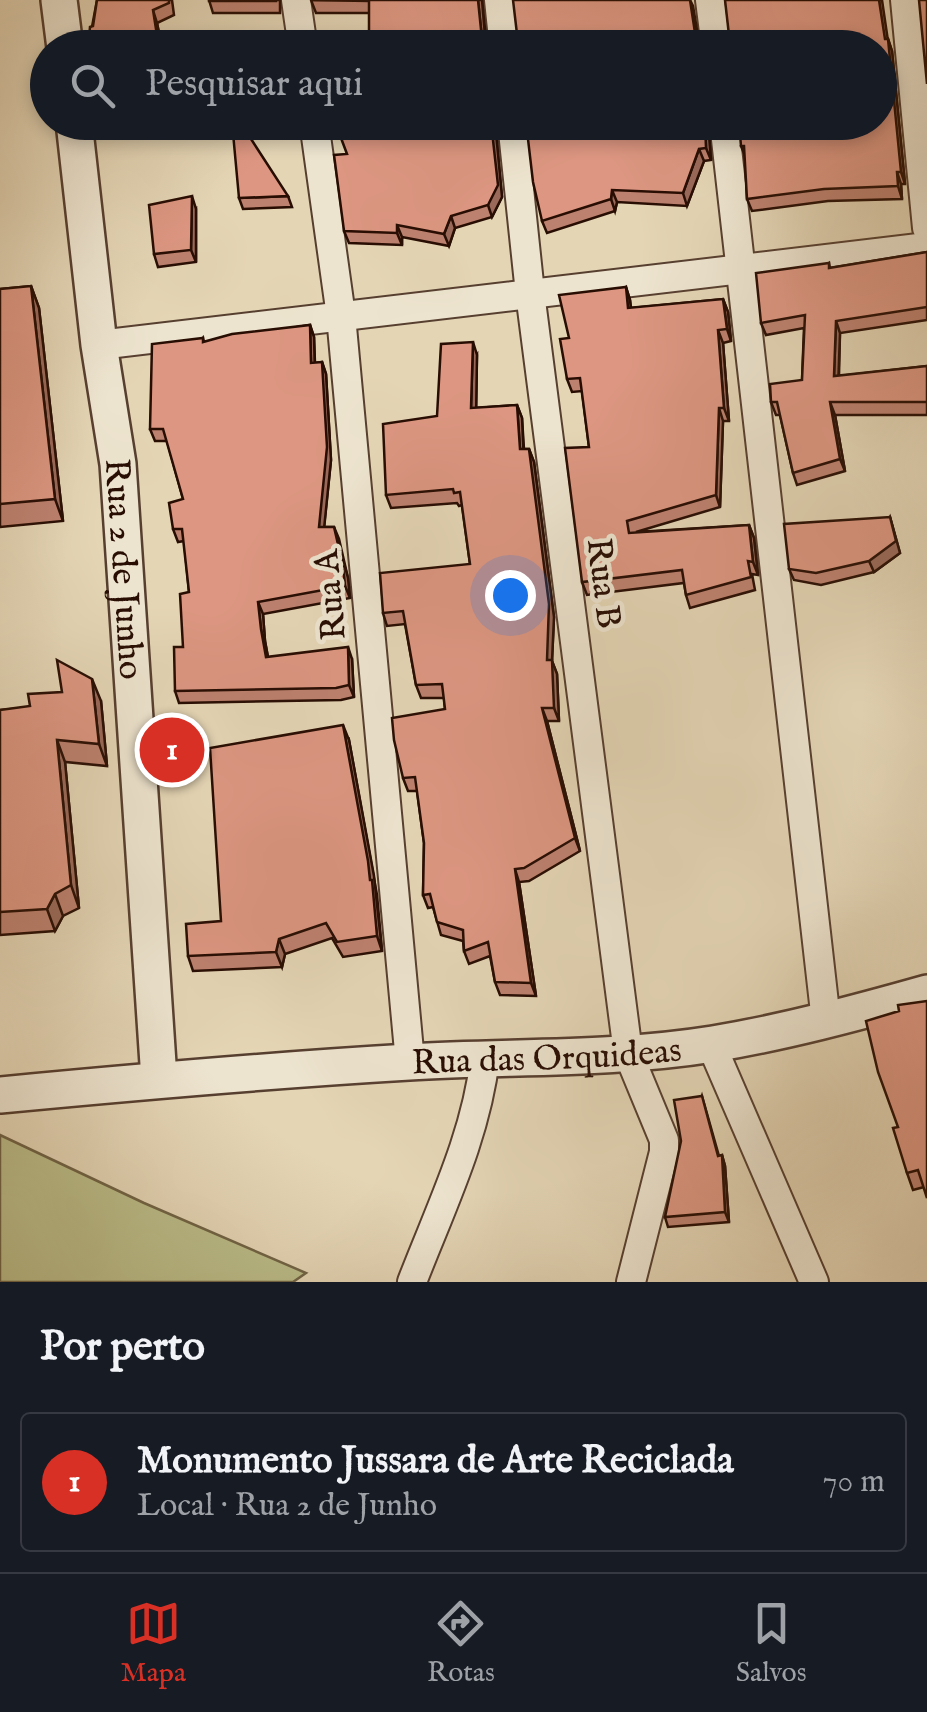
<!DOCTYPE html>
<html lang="pt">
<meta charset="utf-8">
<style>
body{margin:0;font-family:"IM FELL English",serif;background:#20242c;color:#f1f3f6}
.you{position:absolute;left:510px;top:595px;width:35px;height:35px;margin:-25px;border:8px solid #fff;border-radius:50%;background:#1a73e8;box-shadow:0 0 0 15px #1a73e833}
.badge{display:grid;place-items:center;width:65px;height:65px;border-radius:50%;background:#d93025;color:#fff;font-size:32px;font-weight:700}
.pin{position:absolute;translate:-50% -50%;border:5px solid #fff;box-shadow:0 2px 10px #0006}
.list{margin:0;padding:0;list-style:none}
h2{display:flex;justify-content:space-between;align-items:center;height:130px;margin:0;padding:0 40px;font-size:42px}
h2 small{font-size:32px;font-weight:400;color:#9ea1a6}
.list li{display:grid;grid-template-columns:65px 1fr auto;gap:30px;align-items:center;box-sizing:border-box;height:140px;margin:0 20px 20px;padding:0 20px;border:2px solid #363941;border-radius:10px}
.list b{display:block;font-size:38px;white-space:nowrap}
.list p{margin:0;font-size:32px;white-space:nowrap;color:#9ea1a6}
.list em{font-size:32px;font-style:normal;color:#9ea1a6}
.icon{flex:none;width:55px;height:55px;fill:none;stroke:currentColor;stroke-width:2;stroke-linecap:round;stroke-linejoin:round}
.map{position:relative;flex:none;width:927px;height:1282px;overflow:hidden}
.search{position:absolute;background:#171b24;box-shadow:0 5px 15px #0003;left:30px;right:30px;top:30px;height:110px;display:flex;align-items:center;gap:25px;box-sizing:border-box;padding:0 35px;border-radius:55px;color:#9ea1a6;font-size:38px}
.sheet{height:290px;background:#171b24}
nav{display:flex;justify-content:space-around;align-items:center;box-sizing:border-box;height:140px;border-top:2px solid #363941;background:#171b24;font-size:28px;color:#9ea1a6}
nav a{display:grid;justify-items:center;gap:5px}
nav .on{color:#d93025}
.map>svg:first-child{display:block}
.green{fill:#babc89;stroke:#716446;stroke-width:2.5}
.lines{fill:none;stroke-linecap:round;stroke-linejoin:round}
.minor-casing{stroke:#573f30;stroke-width:32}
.tertiary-casing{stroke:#573f30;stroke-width:40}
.minor{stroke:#ede4cf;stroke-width:28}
.tertiary{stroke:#ede4cf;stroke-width:35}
.wall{fill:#bd816f;stroke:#280d03;stroke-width:2.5}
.shaded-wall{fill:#9a695a;stroke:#280d03;stroke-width:2.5}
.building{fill:#dc9681;stroke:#280d03;stroke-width:2.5}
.labels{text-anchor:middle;stroke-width:9;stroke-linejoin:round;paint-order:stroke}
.street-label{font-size:35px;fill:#280d03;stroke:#ede4cf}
</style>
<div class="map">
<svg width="927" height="1282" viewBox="0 0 927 1282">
<rect width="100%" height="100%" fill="#e4d5b5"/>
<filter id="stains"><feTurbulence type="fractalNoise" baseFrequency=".002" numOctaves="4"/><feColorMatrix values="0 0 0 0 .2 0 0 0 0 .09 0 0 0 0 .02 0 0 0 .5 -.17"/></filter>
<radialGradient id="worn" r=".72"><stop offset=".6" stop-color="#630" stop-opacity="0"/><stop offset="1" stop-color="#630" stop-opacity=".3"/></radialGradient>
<!-- green -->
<path class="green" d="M0 1135 144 1203 306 1273 293 1282H0Z"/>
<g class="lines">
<!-- minor casing -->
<g class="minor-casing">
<g id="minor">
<path d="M296 0 303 48"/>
<path d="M499 0 504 48"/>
<path d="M710 0 716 48"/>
<path d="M905 0 927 228"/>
<path d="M314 122 341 316 410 1062"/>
<path d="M512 122 530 293 628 1053 664 1140V1152L631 1282"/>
<path d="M724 122 826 1021"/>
<path d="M99 345 927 247"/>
<path d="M711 1044 814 1282"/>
<path d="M412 1282C440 1209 476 1137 485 1058"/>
</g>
</g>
<!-- tertiary casing -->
<g class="tertiary-casing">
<g id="tertiary">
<path d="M59 0 65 48"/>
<path id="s1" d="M74 122 99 345 118 464 159 1079"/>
<path id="s2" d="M0 1095C136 1082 273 1070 409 1062 510 1056 613 1060 713 1044 785 1032 856 1013 927 993"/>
</g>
</g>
<!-- minor -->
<use href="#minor" class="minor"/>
<!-- tertiary -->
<use href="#tertiary" class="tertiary"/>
</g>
<!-- wall -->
<g class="wall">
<path d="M97 0H172L174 15 157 23 162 48H88Z"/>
<path d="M209 0H280V13H213Z"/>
<path d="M311 0H482L487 48 369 13H316Z"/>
<path d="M888 39 892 51 905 184H901L902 199 828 201 752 211 747 199 745 156 741 146Z"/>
<path d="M495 122 502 197 492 217 455 228 449 246 402 237V245L349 243 344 231 347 154Z"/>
<path d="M708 122 711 160 704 161 687 206 617 202 615 211 547 233 542 221Z"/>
<path d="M288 196 292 207 243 209 239 198Z"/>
<path d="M196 209V262L158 267 154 254Z"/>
<path d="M927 252V320L840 333 839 376 927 366V415H835L845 471 797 485 793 473 780 415H776L771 402 802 380 804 328 766 335 761 323 829 263 830 268Z"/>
<path d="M31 286 39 308 63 521 0 527V289Z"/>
<path d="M626 287 630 300 631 308 723 299 728 312 731 341 723 343 729 421H723L720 507 636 532 749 525 754 538 758 575 752 574 755 590 690 608 686 595 684 583 587 595 582 582 589 447 582 391 572 392 567 379 569 338Z"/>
<path d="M310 325 314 337 315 363 322 362 326 374 331 460 324 527H334L339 539 348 578 350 598 263 614 265 641 268 657 352 659 354 697 341 700 179 703 175 691 183 647 189 592 184 541 178 542 173 529 183 499 167 441H155L150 429 203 338 204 342Z"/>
<path d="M477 355 476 408 517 405 522 418 524 449H529L534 462 554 617 552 661 557 674 559 721H547L580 851 529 881 519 882 536 996 500 995 495 982 490 956 469 964 464 951 463 941 441 935 433 907 428 908 423 895 424 843 417 791H408L403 778 445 709 444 698H421L416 685 405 624 387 626 383 613 470 564 462 505 459 506 457 503 391 508 386 495Z"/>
<path d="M890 517 900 553 874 572 821 585 794 580 789 569Z"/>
<path d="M101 701 107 766 65 762 79 908 63 916 55 931 0 935V710Z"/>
<path d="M349 740 377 895 382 951 343 957 332 938 285 954 282 967 193 971 188 956 221 921Z"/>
<path d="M899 1011 924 1187 913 1190 907 1173 898 1127Z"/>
<path d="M702 1096 719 1156 722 1155 725 1166 729 1222 668 1227 665 1217Z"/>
</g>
<!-- shaded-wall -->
<g class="shaded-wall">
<path d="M478 0H482L486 48 482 39Z"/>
<path d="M690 0 693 6 700 48H698Z"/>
<path d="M879 0H882L888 41V39L892 51 905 184 901 172Z"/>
<path d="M153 10 157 23 162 48H159Z"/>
<path d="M491 122H495L502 197 492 217 488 205Z"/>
<path d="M705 122H708L711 160 706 148Z"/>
<path d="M699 149 704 161 687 206 683 193Z"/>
<path d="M897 172 901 184 902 199 898 186Z"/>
<path d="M612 190 617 202 615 211 611 199Z"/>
<path d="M192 196 196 209V262L191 250Z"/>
<path d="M451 216 455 228 449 246 444 234Z"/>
<path d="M397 225 402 237V245L397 233Z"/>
<path d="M31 286 39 308 63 521 55 499Z"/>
<path d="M626 287 630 300 632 321 628 308Z"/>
<path d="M723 299 728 312 731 341 727 329Z"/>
<path d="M836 321 840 333 838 389 834 376Z"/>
<path d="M310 325 314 337 315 375 311 363Z"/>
<path d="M718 330 723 343 729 421 724 408Z"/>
<path d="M473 342 477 355 476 421 471 408Z"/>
<path d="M322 362 326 374 331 460 323 539 319 527Z"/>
<path d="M830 402 835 415 845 471 840 459Z"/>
<path d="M517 405 522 418 524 463 520 449Z"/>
<path d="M719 408 723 421 720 507 716 495Z"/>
<path d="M529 449 534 462 554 617 552 661 557 674 559 721 554 708 547 660Z"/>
<path d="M890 517 900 553 874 572 869 561Z"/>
<path d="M749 525 754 538 758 575 753 562Z"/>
<path d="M334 527 348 578 350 598 345 586Z"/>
<path d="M258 602 263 614 265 641 270 669 266 657 261 629Z"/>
<path d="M348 647 352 659 354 697 349 685Z"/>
<path d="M92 679 101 701 107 766 99 744Z"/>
<path d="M542 708 547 721 580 851 575 838Z"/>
<path d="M343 725 349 740 374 876 382 951 377 936 370 880Z"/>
<path d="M57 740 65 762 79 908 71 885Z"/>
<path d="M515 869 519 882 536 996 531 983Z"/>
<path d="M55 894 63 916 55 931 47 909Z"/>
<path d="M279 939 285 954 282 967 276 952Z"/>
<path d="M722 1155 725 1166 729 1222 725 1212Z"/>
</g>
<!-- building -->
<g class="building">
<path d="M97 0H169V3L153 10 159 48H88L90 27 93 26Z"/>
<rect x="209" y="0" width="67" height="1"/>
<path d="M311 0H478L482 39 487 48H369V1Z"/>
<path d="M513 0H690L697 46 699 48H512L515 44 517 34Z"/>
<path d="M725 0H879L885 39H888L901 172H897L898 186 824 189 747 199 744 146H741L739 122H880V48H724L727 43 729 35Z"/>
<path d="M919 0H927V84Z"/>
<path d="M232 122H240L288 196 239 198Z"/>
<path d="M335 122H491L498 185 488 205 451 216 444 234 397 225V233L344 231 334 155 347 154Z"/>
<path d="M526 122H705L706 148 699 149 683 193 612 190 611 199 542 221 533 182Z"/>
<path d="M192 196 191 250 154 254 149 205Z"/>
<path d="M927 252V307L836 321 834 376 927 366V402H830L840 459 793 473 777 402H771L770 384 802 380 805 315 761 323 756 273 829 263V268Z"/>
<path d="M31 286 55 499 0 504V289Z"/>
<path d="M626 287 628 308 723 299 727 329 718 330 724 408H719L716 495 627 521 629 533 749 525 753 562 748 561 751 577 686 595 682 570 582 582 565 448 589 447 580 378 567 379 560 339 569 338 559 295Z"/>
<path d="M310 325 311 363 322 362 327 447 319 527H334L343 566 345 586 258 602 261 629 266 657 348 647 349 685 336 688 175 691 174 647H183L180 594 189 592 182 529H173L169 503 183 499 163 429H150L152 344 203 338V342L232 334Z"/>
<path d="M473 342 471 408 517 405 520 449H529L549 604 547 660H552L554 708H542L575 838 524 868 515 869 531 983 495 982 488 942 464 951 463 930 437 922 430 894 423 895 424 843 415 777 403 778 394 740 392 718 445 709 442 684 416 685 403 611 383 613 380 573 470 564 460 492 454 493 453 489 386 495 383 424 437 416 441 344Z"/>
<path d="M890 517 896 541 869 561 816 573 789 569 784 524Z"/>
<path d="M57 660 92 679 99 744 57 740 71 885 55 894 47 909 0 912V710L30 706 28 694 62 692Z"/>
<path d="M343 725 368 861 370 880H372L377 936 337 942 326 923 279 939 276 952 188 956 186 924 221 921 210 748Z"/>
<path d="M927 1001V1198L918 1170 907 1173 893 1128 898 1127 878 1072 866 1021 899 1011 898 1005Z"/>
<path d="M702 1096 718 1156 722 1155 725 1212 665 1217 681 1141 674 1100Z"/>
</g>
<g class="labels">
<!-- street labels -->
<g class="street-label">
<text dy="12" stroke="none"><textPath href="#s1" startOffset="450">Rua 2 de Junho</textPath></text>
<text transform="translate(605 583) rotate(83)" y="12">Rua B</text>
<text transform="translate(329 595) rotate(-95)" y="12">Rua A</text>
<text dy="12" stroke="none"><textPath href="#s2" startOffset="548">Rua das Orquideas</textPath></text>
</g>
</g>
<rect width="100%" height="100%" filter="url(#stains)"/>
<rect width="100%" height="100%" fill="url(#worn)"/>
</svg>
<div class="you"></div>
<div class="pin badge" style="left:172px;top:750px">1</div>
<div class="search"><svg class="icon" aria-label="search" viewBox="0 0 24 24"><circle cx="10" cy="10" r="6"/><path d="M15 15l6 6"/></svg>Pesquisar aqui</div>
</div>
<section class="sheet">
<h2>Por perto<small></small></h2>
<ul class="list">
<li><span class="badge">1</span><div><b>Monumento Jussara de Arte Reciclada</b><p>Local · Rua 2 de Junho</p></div><em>70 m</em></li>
</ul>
</section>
<nav>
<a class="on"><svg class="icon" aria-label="map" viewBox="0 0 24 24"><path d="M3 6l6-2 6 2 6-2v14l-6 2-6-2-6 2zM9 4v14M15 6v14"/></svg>Mapa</a>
<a><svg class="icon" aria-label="directions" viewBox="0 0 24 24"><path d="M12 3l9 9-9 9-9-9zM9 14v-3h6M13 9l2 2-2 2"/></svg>Rotas</a>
<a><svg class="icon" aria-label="saved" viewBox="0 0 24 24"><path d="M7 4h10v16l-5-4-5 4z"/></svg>Salvos</a>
</nav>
